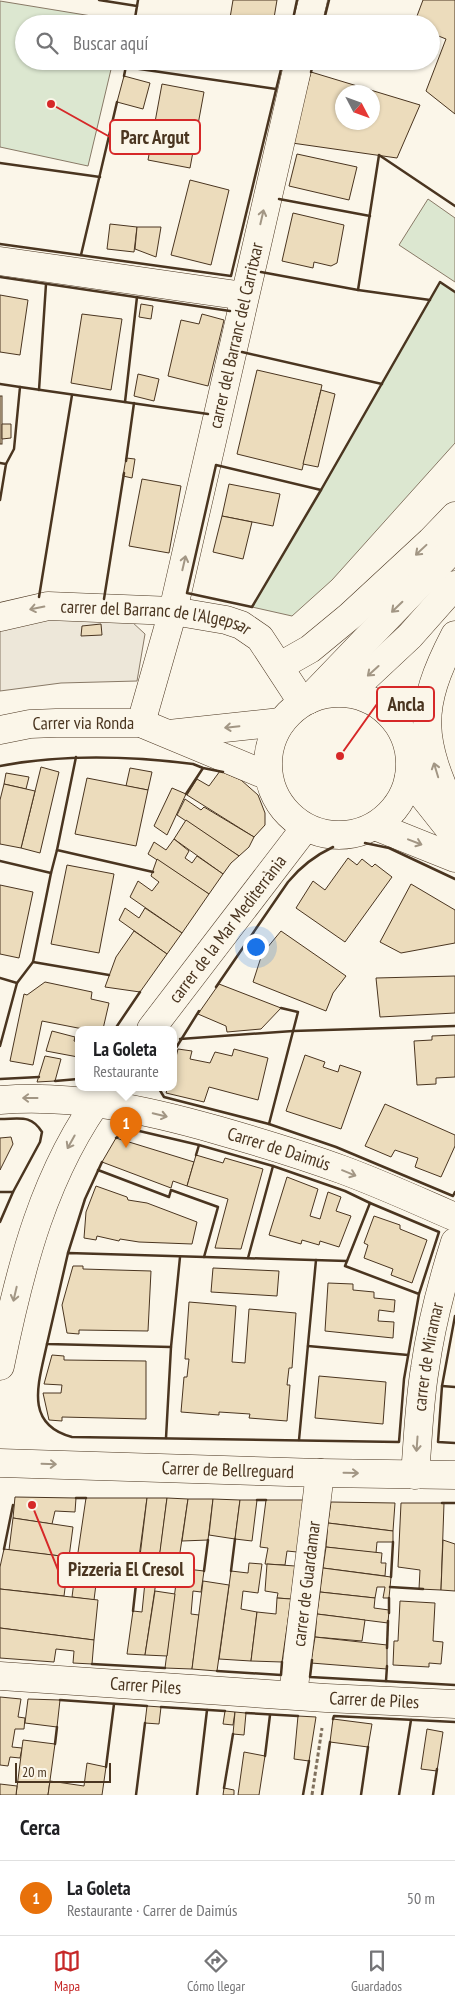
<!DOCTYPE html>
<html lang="es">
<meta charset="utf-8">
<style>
body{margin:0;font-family:"PT Sans Narrow",sans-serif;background:#f2f2f2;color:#202124}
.compass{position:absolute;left:335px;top:85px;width:45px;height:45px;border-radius:50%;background:#fff;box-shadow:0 1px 4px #0004;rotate:131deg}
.scale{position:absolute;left:15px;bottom:12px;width:96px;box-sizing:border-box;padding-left:5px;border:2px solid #4a3520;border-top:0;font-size:14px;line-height:18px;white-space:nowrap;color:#4a3520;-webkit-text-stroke:4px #fbf6e9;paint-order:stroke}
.you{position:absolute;left:255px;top:946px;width:18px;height:18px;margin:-12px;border:4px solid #fff;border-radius:50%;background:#1a73e8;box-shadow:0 0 0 8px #1a73e833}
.badge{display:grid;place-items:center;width:32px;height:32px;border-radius:50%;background:#c62828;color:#fff;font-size:16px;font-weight:700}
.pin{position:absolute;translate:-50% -41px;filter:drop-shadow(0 1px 2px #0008)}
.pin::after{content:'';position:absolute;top:26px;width:18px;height:15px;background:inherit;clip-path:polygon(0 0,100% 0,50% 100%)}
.popup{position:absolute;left:75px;top:1026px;width:102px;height:65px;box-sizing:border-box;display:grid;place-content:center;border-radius:10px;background:#fff;filter:drop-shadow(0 1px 4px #0005);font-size:16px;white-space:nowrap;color:#757577}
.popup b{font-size:19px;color:#202124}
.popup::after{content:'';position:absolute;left:50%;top:100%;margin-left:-10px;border:10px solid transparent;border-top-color:#fff}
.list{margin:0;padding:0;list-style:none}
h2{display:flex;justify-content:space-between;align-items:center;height:65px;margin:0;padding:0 20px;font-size:21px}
h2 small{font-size:16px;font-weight:400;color:#757577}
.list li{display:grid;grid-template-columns:32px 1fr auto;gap:15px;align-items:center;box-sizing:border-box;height:75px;padding:0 20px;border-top:1px solid #e0e0e0}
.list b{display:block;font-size:19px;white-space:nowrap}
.list p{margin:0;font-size:16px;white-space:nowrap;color:#757577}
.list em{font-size:16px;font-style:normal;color:#757577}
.icon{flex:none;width:28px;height:28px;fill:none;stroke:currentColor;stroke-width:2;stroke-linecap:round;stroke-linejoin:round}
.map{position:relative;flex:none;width:455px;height:1795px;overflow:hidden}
.search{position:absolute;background:#fff;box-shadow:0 1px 4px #0004;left:15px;right:15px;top:15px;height:55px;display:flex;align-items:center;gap:12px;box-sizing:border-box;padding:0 18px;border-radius:28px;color:#757577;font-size:19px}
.sheet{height:140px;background:#fff}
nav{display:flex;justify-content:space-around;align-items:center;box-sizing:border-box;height:70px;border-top:1px solid #e0e0e0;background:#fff;font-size:14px;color:#757577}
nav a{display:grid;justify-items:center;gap:2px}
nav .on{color:#c62828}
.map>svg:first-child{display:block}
.green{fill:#dce7d0;stroke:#887966}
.parking{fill:#ede7d9;stroke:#887966}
.building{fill:#ecdcbc;stroke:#4a3520;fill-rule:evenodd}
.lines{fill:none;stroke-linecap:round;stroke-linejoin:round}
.minor-casing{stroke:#4a3520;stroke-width:29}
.path{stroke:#7f6f5c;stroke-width:3;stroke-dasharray:4 2.5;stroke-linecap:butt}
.minor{stroke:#fbf6e9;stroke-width:28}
.wall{stroke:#4a3520;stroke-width:2.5}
.oneway{stroke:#a29684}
.labels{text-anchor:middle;stroke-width:4;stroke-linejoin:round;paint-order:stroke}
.street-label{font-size:18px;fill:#4a3520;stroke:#fbf6e9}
.leader{fill:none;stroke:#d62828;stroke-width:2}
.callout-dot{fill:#d62828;stroke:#fbf6e9;stroke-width:2}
.callout{fill:#fbf6e9;stroke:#d62828;stroke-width:2}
.callout-label{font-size:19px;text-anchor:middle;font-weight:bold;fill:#4a3520}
</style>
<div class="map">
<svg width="455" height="1795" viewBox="0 0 455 1795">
<rect width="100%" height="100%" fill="#fbf6e9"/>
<!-- green -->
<g class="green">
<path d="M0 1 122 21 121 24H24V61H113L88 166 0 147Z"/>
<path d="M428 199 455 218V282L399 245Z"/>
<path d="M440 282 455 292V443L332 580 292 616 252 607 321 490Z"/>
</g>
<!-- parking -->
<path class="parking" d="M34 619 131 621 145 634 137 681 61 683 0 691V626Z"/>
<!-- building -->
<g class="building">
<path d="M233 0H277L273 24H229Z"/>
<path d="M423 0H455V114L426 91 446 39 431 33V24H414Z"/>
<path d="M207 17 230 20 229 24H206Z"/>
<path d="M311 72 420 105 397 158 292 143ZM342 92H372V122H342Z"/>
<path d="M124 76 150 83 143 109 117 102Z"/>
<path d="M162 84 204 92 190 168 148 160Z"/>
<path d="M297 154 357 167 349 200 289 186Z"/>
<path d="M190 180 229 190 211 265 171 255Z"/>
<path d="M293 213 344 225 337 263 331 266 314 262 313 268 282 261Z"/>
<path d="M110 224 137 227 134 252 107 249Z"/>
<path d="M137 227H161L156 257 135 249Z"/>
<path d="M0 295 28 300 20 355 0 352Z"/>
<path d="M141 304 153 306 151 319 139 317Z"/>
<path d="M82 314 122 319 111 390 71 383Z"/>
<path d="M202 314 224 320 208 386 168 376 181 320 199 324Z"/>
<path d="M257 370 322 385 302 470 237 454Z"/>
<path d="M138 374 159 379 154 401 134 396Z"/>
<path d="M321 390 335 394 318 467 303 464Z"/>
<rect x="0" y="396" width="2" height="48"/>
<path d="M2 424H11V438L2 439Z"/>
<path d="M126 458 135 459 132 478 123 476Z"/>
<path d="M142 479 181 486 169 553 129 546Z"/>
<path d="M229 484 280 494 273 526 222 516Z"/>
<path d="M222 516 252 522 243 559 213 552Z"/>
<path d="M101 624 102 635 81 636 82 626Z"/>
<path d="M41 767 59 772 40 853 21 848Z"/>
<path d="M130 768 152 772 148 790 126 786Z"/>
<path d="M220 771 241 780 258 795 265 813V825L254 837 187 795 197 779 209 786Z"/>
<path d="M6 773 29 777 26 789 4 784Z"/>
<path d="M87 778 148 790 136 846 75 834Z"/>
<path d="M4 784 35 791 21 848 0 844V800Z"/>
<path d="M172 788 186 794 167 835 154 826Z"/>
<path d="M185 799 201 810 204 807 254 837 249 847 239 856 177 815Z"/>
<path d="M186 820 239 856 231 863 223 874 174 839Z"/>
<path d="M174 839 189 851 185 858 192 863 197 856 223 874 209 894 148 854 154 842 166 850Z"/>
<path d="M348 858 357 865 362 859 372 867 375 864 392 877 345 942 296 908 313 881 325 890Z"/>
<path d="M157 859 209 894 182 933 130 897 138 881 152 891 159 882 151 876Z"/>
<path d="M67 865 114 874 99 953 51 944Z"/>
<path d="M411 884 455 910V943L401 953 380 942Z"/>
<path d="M0 885 33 892 19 958 0 954Z"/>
<path d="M125 908 139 918 145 908 182 933 167 954 119 920Z"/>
<path d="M134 931 167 954 140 992 105 987 116 957Z"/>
<path d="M281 931 346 976 333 993 326 1011 253 982 262 954Z"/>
<path d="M455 976V1013L380 1017 376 978Z"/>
<path d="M45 982 92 992 91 999 109 1003 103 1029H83L42 1021 33 1065 10 1061 24 994 27 995Z"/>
<path d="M219 984 281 1008 261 1029 227 1032 226 1026 198 1014Z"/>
<path d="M52 1031 75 1037 74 1041 78 1042V1057L46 1051Z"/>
<path d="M455 1035V1077L436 1078V1084L417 1085 414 1041 432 1040V1036Z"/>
<path d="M178 1049 192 1051 190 1059 210 1063 215 1052 232 1056 234 1049 268 1058 258 1100 209 1087 204 1102 166 1093 168 1087H174V1065Z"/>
<path d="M305 1055 325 1062 323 1067 338 1072 340 1065 361 1072 341 1129 286 1111Z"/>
<path d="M45 1056 61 1059 55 1081 37 1082Z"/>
<path d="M385 1104 455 1135V1146L441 1177 415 1167 418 1158 395 1150 391 1157 365 1146Z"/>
<path d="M11 1137 13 1144 0 1170V1138Z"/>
<path d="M116 1138 194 1162 187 1186 173 1181 171 1188 102 1162Z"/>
<path d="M196 1155 223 1163 225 1158 263 1169 241 1249 215 1248 228 1199 187 1186Z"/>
<path d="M287 1177 318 1189 310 1216 320 1219 328 1192 341 1197 336 1211 351 1216 339 1247 320 1241 319 1245 302 1240 301 1244 269 1235Z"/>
<path d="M96 1186 127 1197 128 1200 147 1203 197 1222 192 1244 139 1242 120 1239 119 1241 97 1236 96 1240 84 1238 86 1212Z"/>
<path d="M374 1216 400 1225V1229L427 1240 412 1283 391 1275 393 1269 364 1258 368 1245 364 1243Z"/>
<path d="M73 1266H83V1269L151 1271 148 1331 79 1330V1334L67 1333 62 1305Z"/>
<path d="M213 1268 279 1271 277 1296 211 1292Z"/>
<path d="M328 1283 353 1284V1290L374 1292V1298L395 1300 394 1312 379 1310 378 1321 394 1322 393 1338 325 1331Z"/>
<path d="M189 1302 236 1306 232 1362 245 1363 249 1309 296 1313 292 1368H289L287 1385H290L287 1421 249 1418 250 1414 219 1412V1415L181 1412 184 1377H187L189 1359H185Z"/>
<path d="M52 1355 64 1356V1360L146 1361V1419L62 1417V1421L49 1420 43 1393H61L62 1385 44 1384Z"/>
<path d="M319 1376 386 1382 383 1424 315 1418Z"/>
<path d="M15 1497 76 1498 75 1512 55 1511 52 1524 13 1518Z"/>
<path d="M86 1498H147L137 1572 76 1566Z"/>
<path d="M147 1498H167L157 1577H137L139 1566H147L148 1556H140Z"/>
<path d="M167 1498 188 1499 179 1559H159Z"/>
<path d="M188 1499H213L208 1540 182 1541Z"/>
<path d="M213 1499 240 1500 235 1539 209 1535Z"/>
<path d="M240 1500H257L252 1541 235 1539Z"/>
<path d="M266 1500H304L297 1552 287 1551 285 1565 265 1564 268 1548 260 1547Z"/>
<path d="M331 1502 395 1503 393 1531 328 1523Z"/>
<path d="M401 1503H444L441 1590 419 1589 420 1570 398 1567Z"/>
<path d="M13 1518 73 1527 69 1557 9 1550Z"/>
<path d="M328 1523 393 1531V1542H377L376 1553 326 1547Z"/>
<path d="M443 1540 455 1544V1591L441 1590Z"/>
<path d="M326 1547 382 1553 381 1563H386L385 1576 323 1568Z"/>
<path d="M4 1549 69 1557 64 1596 0 1589V1567Z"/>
<path d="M249 1563 262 1564 258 1593 243 1591 241 1609 257 1612 251 1661 219 1659 231 1571 248 1573Z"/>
<path d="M267 1564 295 1566 291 1599 277 1598 278 1593 265 1591Z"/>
<path d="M76 1566 98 1568 94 1600 72 1597Z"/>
<path d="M178 1568 204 1571 201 1592 193 1591 191 1614 199 1615 192 1669 165 1668Z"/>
<path d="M323 1568 391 1577 389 1598H383L385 1587H377L375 1598 320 1592Z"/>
<path d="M203 1581 229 1585 217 1671 192 1669Z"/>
<path d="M145 1582H156L145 1655 127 1654 133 1611 142 1612Z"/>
<path d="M0 1589 98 1600 94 1640 0 1628Z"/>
<path d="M155 1591 175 1594 167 1656 145 1655Z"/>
<path d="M320 1592 375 1598 374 1608 389 1610 388 1623 317 1614Z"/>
<path d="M277 1598 291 1599 282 1662 251 1661 257 1612 276 1614Z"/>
<path d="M400 1601 435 1603 433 1641 443 1642 441 1664 429 1663V1667L393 1665 394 1641H398Z"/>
<path d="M317 1614 365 1620 362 1641 315 1637Z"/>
<path d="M0 1628 94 1640 92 1664 73 1663 74 1651 56 1649 54 1662 0 1658Z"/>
<path d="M315 1637 387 1645V1669L311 1663Z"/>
<path d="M0 1697 21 1699 18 1717 25 1718 24 1729H15L12 1747 22 1748 20 1758 10 1757 8 1766 0 1765Z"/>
<path d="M28 1699 60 1700 57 1727 25 1723Z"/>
<path d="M147 1706 161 1707 159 1724 145 1723Z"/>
<path d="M225 1711 235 1712 233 1725 223 1724Z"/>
<path d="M235 1712 246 1713 244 1735 233 1734Z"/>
<path d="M298 1716 316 1717 309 1761 294 1759Z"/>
<path d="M333 1719 372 1724 368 1747 330 1742Z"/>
<path d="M427 1729 443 1732 437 1771 421 1769Z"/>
<path d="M23 1740 55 1744 48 1795H16Z"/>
<path d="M244 1752 265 1756 259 1795H238Z"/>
<path d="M87 1763 106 1767 102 1795H48L50 1781 84 1786Z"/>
<path d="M0 1784 17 1786 16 1795H0Z"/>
<path d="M224 1788 234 1790V1795H223Z"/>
</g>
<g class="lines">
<!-- minor casing -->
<g class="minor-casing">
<g id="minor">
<path d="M307 24 313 0"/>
<path d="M0 261 244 296"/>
<path id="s1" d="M0 617 48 606 173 611 226 620 241 625 260 638 302 702"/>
<path d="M455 635C416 710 420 739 455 815"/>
<path d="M280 666 310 649 350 616 431 541 455 516"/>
<circle cx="339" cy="764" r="71"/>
<path d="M349 693 410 636 455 585"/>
<path d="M308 700 455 547"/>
<path id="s2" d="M141 723 173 611 299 61"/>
<path id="s3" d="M0 730 30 724 56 723H141L268 776"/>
<path d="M169 734 281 722"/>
<path d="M409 778 455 836"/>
<path d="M375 826 455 858"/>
<path id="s4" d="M151 1029 305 828"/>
<path id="s5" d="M0 1100C73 1094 147 1110 217 1130 259 1142 302 1155 343 1170 381 1184 418 1201 455 1217"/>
<path d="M0 1366C20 1268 44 1171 105 1090"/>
<path id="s6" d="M0 1463 320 1473 455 1475"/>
<path id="s7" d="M415 1475C418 1439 419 1403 425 1368 431 1325 442 1283 455 1242"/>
<path id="s8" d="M0 1676 326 1698 455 1704"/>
<path id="s9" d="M293 1695 320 1473"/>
</g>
</g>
<!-- path -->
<path class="path" d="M312 1795 322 1728"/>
<!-- minor -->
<use href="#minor" class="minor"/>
<!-- wall -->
<g class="wall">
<path d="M99 0 137 6 134 24"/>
<path d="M137 6 138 0"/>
<path d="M292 24 297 0"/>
<path d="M323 24 329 0"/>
<path d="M126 67 276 89"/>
<path d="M311 72 314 61"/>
<path d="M124 76 127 61"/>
<path d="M0 163 100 177"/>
<path d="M279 199 370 216"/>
<path d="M0 244 231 276 283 61"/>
<path d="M81 255 117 102"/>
<path d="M261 272 358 290 379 155 455 206"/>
<path d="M0 277 230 311"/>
<path d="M358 290 430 300"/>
<path d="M242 352 382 384"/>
<path d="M0 384 20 387 14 449 6 464"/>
<path d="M20 387 208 414"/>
<path d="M39 390 46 284"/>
<path d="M125 402 137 297"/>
<path d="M126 461 134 403"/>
<path d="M0 463 6 464 0 500"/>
<path d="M216 465 321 490 252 607 187 593Z"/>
<path d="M321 490 440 282 455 292"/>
<path d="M39 597 72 395"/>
<path d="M104 599 124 473"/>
<path d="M76 757 57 850 153 872"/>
<path d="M0 766C63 754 129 756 193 764L203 768 223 772"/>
<path d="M186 794 203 768"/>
<path d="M365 843 389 848 455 879"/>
<path d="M0 861 51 873 57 850"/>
<path d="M51 873 33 962 109 975"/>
<path d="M0 978 17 983 0 1046"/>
<path d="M17 983 33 962"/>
<path d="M216 987 288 882C301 866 314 856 333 847"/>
<path d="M115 1029 140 992"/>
<path d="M180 1039 293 1031 455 1026"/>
<path d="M174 1051 199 1011"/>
<path d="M0 1079 39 1077"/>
<path d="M55 1081 78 1079"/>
<path d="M158 1087 164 1097 269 1124 336 1147 453 1196 455 1192"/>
<path d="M0 1119C19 1119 31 1114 42 1132L40 1142 13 1192 0 1222"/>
<path d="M269 1124 298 1012 281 1008"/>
<path d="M116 1138 123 1133 135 1130 199 1145 196 1155"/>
<path d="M199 1145 273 1166 248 1258"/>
<path d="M273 1166 345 1191 370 1203"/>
<path d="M98 1170 169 1197 171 1190 218 1207 204 1257"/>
<path d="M0 1192H13"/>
<path d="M68 1253 85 1199 102 1162"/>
<path d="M455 1316 442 1386 438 1442 455 1443"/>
<path d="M47 1344C39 1382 23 1424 72 1437L399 1442 404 1379 419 1294 345 1266 370 1203 439 1232 419 1294"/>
<path d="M308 1346 408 1355"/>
<path d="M171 1347 47 1344 68 1253 347 1261"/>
<path d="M442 1386 455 1387"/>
<path d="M166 1438 171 1347 180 1257"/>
<path d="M299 1440 316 1260"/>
<path d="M76 1498H86"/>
<path d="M257 1500H266"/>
<path d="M442 1503H455"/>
<path d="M4 1549 13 1505"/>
<path d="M204 1571 208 1540"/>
<path d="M231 1571 235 1539"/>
<path d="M391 1577 393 1542"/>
<path d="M390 1587 423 1589"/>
<path d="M133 1611 137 1575"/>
<path d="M389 1613V1598"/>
<path d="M387 1648 388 1621"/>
<path d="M312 1660 310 1677 455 1685"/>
<path d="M92 1664 165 1668"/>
<path d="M217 1671 281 1675 282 1662"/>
<path d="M386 1681 387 1666"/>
<path d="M60 1700 147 1706"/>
<path d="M161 1707 225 1711"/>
<path d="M246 1713 298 1716"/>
<path d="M333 1719 334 1716 455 1722"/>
<path d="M55 1744 57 1727"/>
<path d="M265 1756 270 1715"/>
<path d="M106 1767 114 1704"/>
<path d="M224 1788 233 1734"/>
<path d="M136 1795 145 1723"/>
<path d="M197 1795 207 1710"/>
<path d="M303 1795 309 1761"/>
<path d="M322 1795 330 1742"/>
<path d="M361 1795 368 1747"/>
<path d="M399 1795 411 1720"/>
<path d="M433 1795 437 1769"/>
</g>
</g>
<!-- one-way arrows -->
<defs><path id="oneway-shaft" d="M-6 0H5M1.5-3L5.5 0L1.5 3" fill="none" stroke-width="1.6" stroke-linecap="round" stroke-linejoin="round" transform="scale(1.25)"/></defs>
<g class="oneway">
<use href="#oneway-shaft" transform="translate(262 217) rotate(-77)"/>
<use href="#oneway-shaft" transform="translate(421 550) rotate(137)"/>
<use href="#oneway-shaft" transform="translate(184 563) rotate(-77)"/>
<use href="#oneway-shaft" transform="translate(397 607) rotate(136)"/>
<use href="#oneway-shaft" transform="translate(37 608) rotate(169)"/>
<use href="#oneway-shaft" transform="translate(373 671) rotate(138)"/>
<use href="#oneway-shaft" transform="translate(232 727) rotate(174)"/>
<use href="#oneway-shaft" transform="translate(436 770) rotate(-107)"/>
<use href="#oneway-shaft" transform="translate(415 842) rotate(21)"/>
<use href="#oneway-shaft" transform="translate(30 1098) rotate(180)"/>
<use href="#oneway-shaft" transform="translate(160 1115) rotate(13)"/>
<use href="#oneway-shaft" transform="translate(71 1142) rotate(119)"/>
<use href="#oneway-shaft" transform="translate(349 1173) rotate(22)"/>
<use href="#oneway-shaft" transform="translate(15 1294) rotate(103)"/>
<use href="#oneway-shaft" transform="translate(417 1444) rotate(94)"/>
<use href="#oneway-shaft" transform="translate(49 1464) rotate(2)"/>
<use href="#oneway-shaft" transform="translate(351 1473) rotate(1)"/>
</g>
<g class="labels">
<!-- street labels -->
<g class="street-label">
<text dy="6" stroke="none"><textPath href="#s2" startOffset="399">carrer del Barranc del Carritxar</textPath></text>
<text dy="6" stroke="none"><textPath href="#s1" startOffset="158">carrer del Barranc de l'Algepsar</textPath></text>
<text dy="6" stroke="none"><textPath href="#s3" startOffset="84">Carrer via Ronda</textPath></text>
<text dy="6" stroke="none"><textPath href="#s4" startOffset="126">carrer de la Mar Mediterrània</textPath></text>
<text dy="6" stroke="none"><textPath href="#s5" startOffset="285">Carrer de Daimús</textPath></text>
<text dy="6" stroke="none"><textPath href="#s7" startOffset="119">carrer de Miramar</textPath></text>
<text dy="6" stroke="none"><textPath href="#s6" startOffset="228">Carrer de Bellreguard</textPath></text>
<text dy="6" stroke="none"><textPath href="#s9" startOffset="112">carrer de Guardamar</textPath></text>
<text dy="6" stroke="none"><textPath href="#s8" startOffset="146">Carrer Piles</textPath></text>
<text dy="6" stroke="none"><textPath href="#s8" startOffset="375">Carrer de Piles</textPath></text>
</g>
</g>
<!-- callouts -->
<path class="leader" d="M51 104L110 137M340 756L377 704M32 1505L58 1570"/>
<g class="callout-dot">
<circle cx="51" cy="104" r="5"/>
<circle cx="340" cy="756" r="5"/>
<circle cx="32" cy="1505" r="5"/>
</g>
<g class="callout">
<rect x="110" y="120" width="90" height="34" rx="5"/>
<rect x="377" y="687" width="57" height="34" rx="5"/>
<rect x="58" y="1553" width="136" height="34" rx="5"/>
</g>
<g class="callout-label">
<text x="155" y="144">Parc Argut</text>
<text x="406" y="711">Ancla</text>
<text x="126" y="1576">Pizzeria El Cresol</text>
</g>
</svg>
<svg class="compass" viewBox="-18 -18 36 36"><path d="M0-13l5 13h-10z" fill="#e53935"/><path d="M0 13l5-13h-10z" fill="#757577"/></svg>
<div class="scale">20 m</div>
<div class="you"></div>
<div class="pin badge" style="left:126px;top:1148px;background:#e8710a">1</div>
<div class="popup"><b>La Goleta</b>Restaurante</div>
<div class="search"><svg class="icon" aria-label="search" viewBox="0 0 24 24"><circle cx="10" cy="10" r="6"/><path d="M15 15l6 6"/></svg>Buscar aquí</div>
</div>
<section class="sheet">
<h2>Cerca<small></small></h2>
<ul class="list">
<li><span class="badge" style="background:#e8710a">1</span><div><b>La Goleta</b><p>Restaurante · Carrer de Daimús</p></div><em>50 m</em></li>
</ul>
</section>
<nav>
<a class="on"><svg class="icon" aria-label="map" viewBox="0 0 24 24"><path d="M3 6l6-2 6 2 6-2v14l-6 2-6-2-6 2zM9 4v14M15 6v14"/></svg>Mapa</a>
<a><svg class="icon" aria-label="directions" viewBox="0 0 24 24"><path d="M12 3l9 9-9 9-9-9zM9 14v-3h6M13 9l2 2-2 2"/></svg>Cómo llegar</a>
<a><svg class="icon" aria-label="saved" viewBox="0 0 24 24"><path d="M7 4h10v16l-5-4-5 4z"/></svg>Guardados</a>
</nav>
